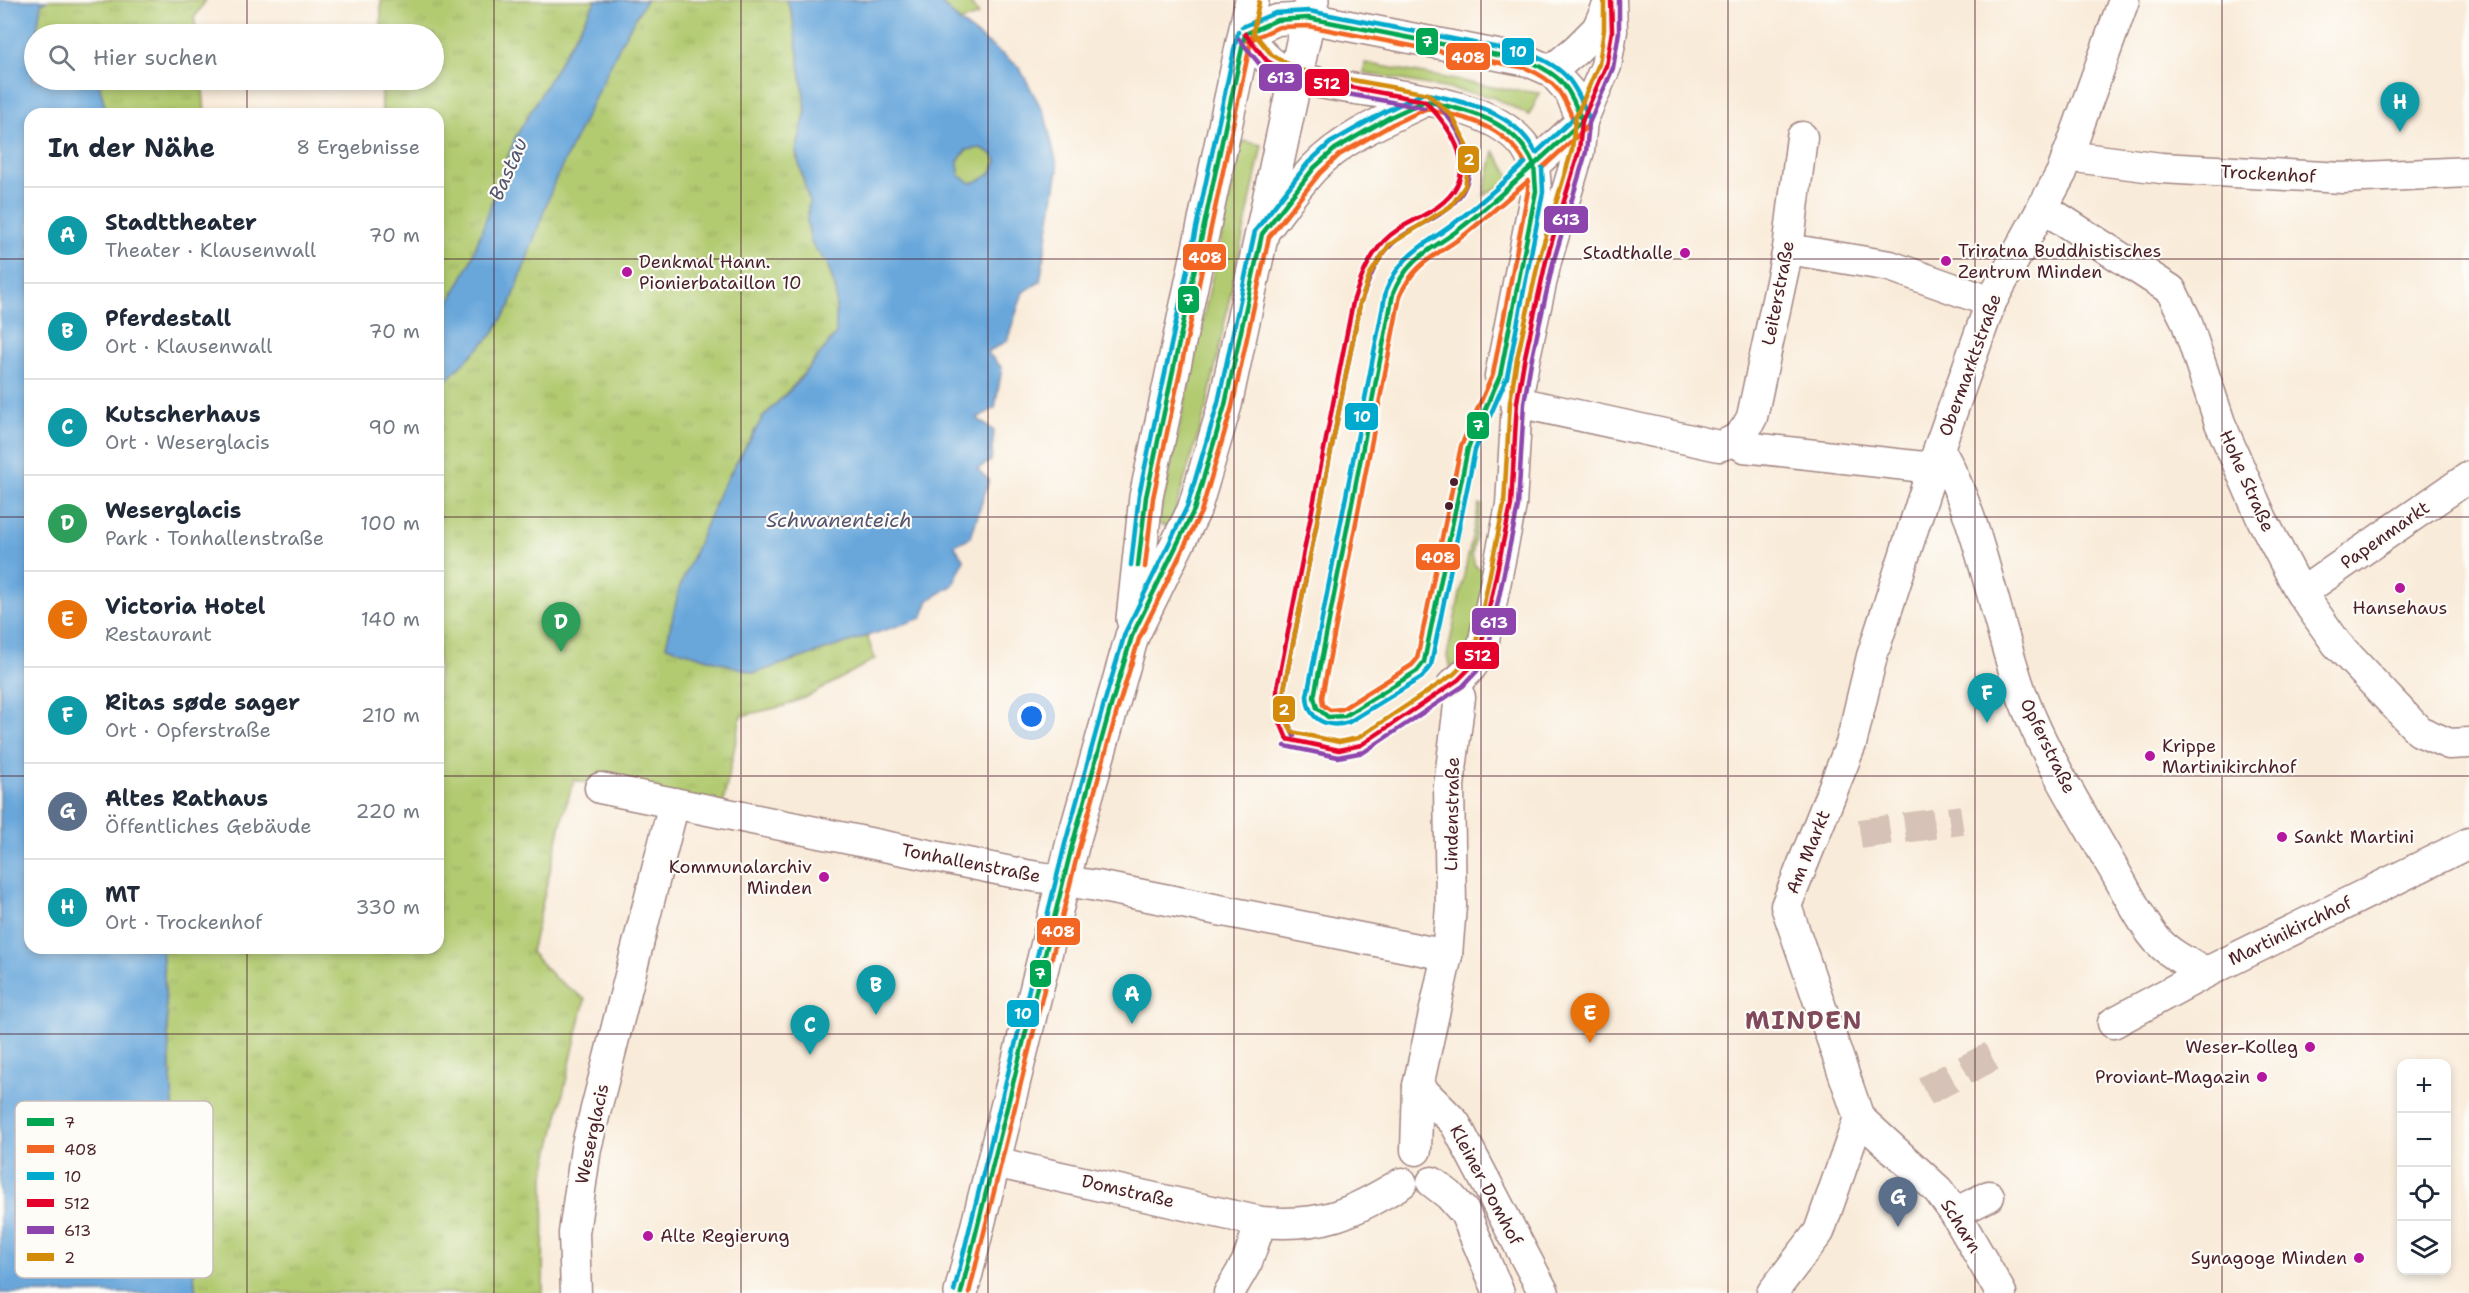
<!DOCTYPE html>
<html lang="de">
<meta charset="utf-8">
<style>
body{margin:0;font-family:"Shantell Sans",sans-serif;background:#f6f6f7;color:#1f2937}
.controls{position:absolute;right:18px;bottom:18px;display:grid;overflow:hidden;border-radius:12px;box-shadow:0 3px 9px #0003}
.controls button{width:54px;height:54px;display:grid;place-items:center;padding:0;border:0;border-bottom:2px solid #e0e1e3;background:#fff;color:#1f2937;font:30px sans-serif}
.you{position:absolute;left:1032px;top:717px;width:21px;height:21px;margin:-15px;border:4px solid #fff;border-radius:50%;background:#1a73e8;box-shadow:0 0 0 9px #1a73e833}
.badge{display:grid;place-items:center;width:39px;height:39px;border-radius:50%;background:#b5179e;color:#fff;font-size:20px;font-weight:700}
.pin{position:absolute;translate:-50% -50px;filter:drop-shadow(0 2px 3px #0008)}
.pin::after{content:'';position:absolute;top:32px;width:21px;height:18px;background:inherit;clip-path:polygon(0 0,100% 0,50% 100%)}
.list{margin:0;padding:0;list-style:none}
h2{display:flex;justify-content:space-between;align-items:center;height:78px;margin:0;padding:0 24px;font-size:26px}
h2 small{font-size:20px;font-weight:400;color:#747a83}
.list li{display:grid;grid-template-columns:39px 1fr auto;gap:18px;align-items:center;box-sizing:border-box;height:96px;padding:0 24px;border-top:2px solid #e0e1e3}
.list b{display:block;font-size:22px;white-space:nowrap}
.list p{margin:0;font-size:20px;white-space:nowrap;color:#747a83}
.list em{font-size:20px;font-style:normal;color:#747a83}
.icon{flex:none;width:33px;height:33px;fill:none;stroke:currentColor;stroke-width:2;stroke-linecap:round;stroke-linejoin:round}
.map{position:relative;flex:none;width:2469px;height:1293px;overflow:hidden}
.search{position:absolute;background:#fff;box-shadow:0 3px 9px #0003;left:24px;top:24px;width:420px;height:66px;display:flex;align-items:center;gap:15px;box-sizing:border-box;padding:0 21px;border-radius:33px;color:#747a83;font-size:22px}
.panel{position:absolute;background:#fff;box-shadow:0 3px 9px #0003;left:24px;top:108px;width:420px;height:846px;border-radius:18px}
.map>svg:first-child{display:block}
.grass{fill:#b2cb71;stroke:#7e754e;stroke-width:1.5}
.park{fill:url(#park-tufts);stroke:#7e754e;stroke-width:1.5}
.water{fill:#69a7db;stroke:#5a6383;stroke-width:1.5;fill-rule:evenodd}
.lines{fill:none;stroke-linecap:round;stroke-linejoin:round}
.street-tunnel{stroke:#d6c2b6;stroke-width:30;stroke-dasharray:30 15;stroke-linecap:butt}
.street-casing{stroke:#a28582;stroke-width:33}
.secondary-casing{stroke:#a28582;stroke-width:36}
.street{stroke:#fff;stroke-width:30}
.secondary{stroke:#fff;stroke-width:33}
.bus-1-casing{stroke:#fdfcf7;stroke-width:9}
.bus-2-casing{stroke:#fdfcf7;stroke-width:9}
.bus-3-casing{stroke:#fdfcf7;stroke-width:9}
.bus-4-casing{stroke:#fdfcf7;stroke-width:9}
.bus-5-casing{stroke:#fdfcf7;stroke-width:9}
.bus-6-casing{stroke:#fdfcf7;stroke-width:9}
.bus-1{stroke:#00a651;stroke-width:4.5}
.bus-2{stroke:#f26522;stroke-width:4.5}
.bus-3{stroke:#00a9ce;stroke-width:4.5}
.bus-4{stroke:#e4002b;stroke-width:4.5}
.bus-5{stroke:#8e44ad;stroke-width:4.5}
.bus-6{stroke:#d48b09;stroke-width:4.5}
.grid{fill:none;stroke:#4a1f2b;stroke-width:1.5;stroke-opacity:0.55}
.poi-dot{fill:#b5179e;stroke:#fdfcf7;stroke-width:2}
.bus-dot{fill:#4a1f2b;stroke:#fdfcf7;stroke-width:2}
.labels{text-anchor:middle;stroke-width:4.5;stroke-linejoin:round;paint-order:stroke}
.street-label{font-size:18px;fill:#4a1f2b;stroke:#fdfcf7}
.poi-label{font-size:18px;fill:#4a1f2b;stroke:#fdfcf7;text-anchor:start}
.water-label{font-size:20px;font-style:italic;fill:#565571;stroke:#fdfcf7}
.district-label{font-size:24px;font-weight:bold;letter-spacing:1.5px;fill:#814a5c;stroke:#fdfcf7}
.key{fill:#fdfcf7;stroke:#c7baba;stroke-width:1.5}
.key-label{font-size:16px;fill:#4a1f2b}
.line-badge{stroke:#fdfcf7;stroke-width:2}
.badge-label{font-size:16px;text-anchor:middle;font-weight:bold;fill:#fff}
</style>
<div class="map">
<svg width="2469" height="1293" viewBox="0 0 2469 1293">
<defs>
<pattern id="park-tufts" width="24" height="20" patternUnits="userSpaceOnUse" patternTransform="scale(1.5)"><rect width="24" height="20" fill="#b2cb71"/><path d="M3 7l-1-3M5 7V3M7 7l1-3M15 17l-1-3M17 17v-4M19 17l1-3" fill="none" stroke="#9bae62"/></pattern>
</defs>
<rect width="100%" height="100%" fill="#fdfcf7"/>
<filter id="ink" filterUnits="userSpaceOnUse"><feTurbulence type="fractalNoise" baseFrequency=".0167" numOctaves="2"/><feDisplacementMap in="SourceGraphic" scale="12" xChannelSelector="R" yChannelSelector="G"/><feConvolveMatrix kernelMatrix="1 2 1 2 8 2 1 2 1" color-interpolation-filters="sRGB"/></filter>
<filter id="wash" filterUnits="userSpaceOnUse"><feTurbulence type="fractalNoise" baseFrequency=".008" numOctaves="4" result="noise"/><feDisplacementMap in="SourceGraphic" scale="24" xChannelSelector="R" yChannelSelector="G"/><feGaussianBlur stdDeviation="1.35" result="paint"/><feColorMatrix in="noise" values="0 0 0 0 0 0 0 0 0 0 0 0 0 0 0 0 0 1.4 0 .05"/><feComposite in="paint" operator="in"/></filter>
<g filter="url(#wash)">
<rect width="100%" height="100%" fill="#f9ebd9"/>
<!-- grass -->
<g class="grass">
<path d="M1365 63 1498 88 1540 93 1529 115 1492 97 1364 73Z"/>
<path d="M1242 141 1262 145 1207 406 1170 527 1158 524Z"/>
<path d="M981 148 991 153 997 161C992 175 985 179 971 183L959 175 958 161 966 150Z"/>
<path d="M1494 151 1510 176 1509 181 1484 195Z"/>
<path d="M1479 504 1482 505 1472 554 1475 566 1488 573 1470 655 1450 669 1447 656Z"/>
</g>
<!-- park -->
<g class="park">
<path d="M49 0H206L194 18 197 34H48L37 32 41 3Z"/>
<path d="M381 0H786L792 13 806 110 796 152 809 201 807 222 812 245 827 263 836 290V334L795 384 763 417 666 646 755 673 867 636 875 659 811 695 784 706 741 716 721 813 574 780 563 815 531 952 555 978 585 999 544 1176 543 1293H196L173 1105 162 948H438V114H382V80H434V34H381Z"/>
<path d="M938 0H968L979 15 960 22Z"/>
<path d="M98 80H202L205 114H107Z"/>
</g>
<!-- water -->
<g class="water">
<path d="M0 0H49L41 3 37 31 48 34H34V80H98L107 114H30V948H162L173 1105 196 1293H0Z"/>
<path d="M596 0H646L623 39 554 183 510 306 492 335 438 388V316L452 297 470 263 515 138Z"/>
<path d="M786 0H938L960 22 1019 67 1045 115 1058 169 1040 282 1023 292 1007 341 987 352 1002 368 995 408 977 418 994 431 991 461 977 469 989 480 971 537 954 545 964 560 953 585 929 600 922 618 755 673 666 646 679 589 721 489 763 417 796 384 836 334V290L827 263 812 245 807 222 809 201 796 152 806 110 792 13ZM981 148 991 153 997 161C992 175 985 179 971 183L959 175 958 161 966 150Z"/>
</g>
</g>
<g filter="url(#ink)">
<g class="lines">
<!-- street-tunnel -->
<g class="street-tunnel">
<path d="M1860 834 1962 820"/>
<path d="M1925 1091 1994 1055"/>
</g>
<!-- street casing -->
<g class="street-casing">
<g id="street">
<path d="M1551 71 1576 50 1597 29 1610 1"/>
<path d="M2067 156 2161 168 2343 178 2469 172"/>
<path d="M1534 165 1582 121"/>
<path d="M2042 207 2171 290 2186 320 2220 423 2262 519 2301 593 2337 644 2419 731 2449 744 2469 743"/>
<path d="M1262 234C1279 213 1295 188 1314 168 1343 137 1388 119 1425 101"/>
<path d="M1788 249 1890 266 1991 302"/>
<path d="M1517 402 1500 376 1536 191C1535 175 1535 160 1525 147 1484 91 1358 97 1297 77 1273 69 1260 52 1245 34L1277 20 1308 18 1528 61 1551 71 1570 92 1582 121"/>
<path d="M1517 402 1719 446C1737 441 1744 434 1752 417L1788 249 1802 137"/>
<path d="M1734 441 1744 447 1933 468"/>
<path d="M1939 448C1982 525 1993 615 2023 698 2045 756 2079 809 2110 863 2124 886 2136 912 2152 934 2165 952 2187 963 2207 972"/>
<path d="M2301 593 2469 477"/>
<path d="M600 788 1026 875 1097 886 1447 955"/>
<path d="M2113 1023 2207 972 2469 843"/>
<path d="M1418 1086 1455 1123 1544 1293"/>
<path d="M1859 1118 1938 1190 1955 1213 2001 1293"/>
<path d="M1416 1150 1418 1086 1447 955 1451 906 1449 786 1460 697 1453 684C1468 673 1476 663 1483 645L1511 505 1517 402 1524 361 1546 261 1579 151 1582 121 1606 66 1612 31 1611 0"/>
<path d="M994 1162 1261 1222C1324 1227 1349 1214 1402 1183"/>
<path d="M1432 1182 1449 1195 1465 1213 1499 1293"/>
<path d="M1955 1213 1989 1196"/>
<path d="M576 1293 574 1233 586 1148 674 803"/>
<path d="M1229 1293 1247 1262 1261 1222"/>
<path d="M1772 1293 1819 1232 1859 1118 1786 906 1851 744 1872 656 1939 448 1991 302 2062 172 2124 0"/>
</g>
</g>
<!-- secondary casing -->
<g class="secondary-casing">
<g id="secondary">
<path d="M1133 619 1146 497 1252 0"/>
<path d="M961 1293 1072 846 1132 636 1194 510 1225 405 1312 0"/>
</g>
</g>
<!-- street -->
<use href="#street" class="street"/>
<!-- secondary -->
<use href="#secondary" class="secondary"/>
<!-- bus-1 casing -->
<g class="bus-1-casing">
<g id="bus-1">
<path d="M1245 34 1277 20 1308 18 1528 61C1563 76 1568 86 1582 121"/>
<path d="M1425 101C1468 110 1516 121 1534 165"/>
<path d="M1534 165 1536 191 1500 376 1468 448 1424 662 1417 671 1345 716 1328 717 1317 708 1314 697 1393 294C1408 256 1433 250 1462 227 1487 208 1510 186 1534 165Z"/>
<path d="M1534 165 1582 121"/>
<path d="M1138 566 1146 497 1245 34"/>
<path d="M961 1293 1072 846 1110 709 1132 636 1194 510 1225 405 1262 234 1314 168 1335 149 1390 117 1425 101"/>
</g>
</g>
<!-- bus-2 casing -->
<g class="bus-2-casing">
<g id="bus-2">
<path d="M1248 41 1279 27 1308 26 1526 68C1558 82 1562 93 1575 124"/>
<path d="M1423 108C1462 116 1505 125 1525 163"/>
<path d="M1542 168 1587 127"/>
<path d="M1528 181V191L1493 374 1461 446 1417 659 1412 665 1342 709 1330 710 1323 705 1322 697 1400 296C1414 261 1439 255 1467 233 1488 216 1508 198 1528 181Z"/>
<path d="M1145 567 1153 498 1252 36"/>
<path d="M969 1293 1079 848 1117 711 1139 639 1201 512 1232 407 1269 237 1320 173 1339 155 1393 124 1428 108"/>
</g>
</g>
<!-- bus-3 casing -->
<g class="bus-3-casing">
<g id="bus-3">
<path d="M1242 27 1275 13 1309 11 1530 54C1567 69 1574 82 1589 118"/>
<path d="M1427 94C1467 102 1515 112 1536 153L1577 115"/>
<path d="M1525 163C1503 183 1481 203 1457 221 1427 245 1401 252 1386 291L1307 696C1308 720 1327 729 1349 722L1422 677 1431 665 1475 450 1507 377 1543 192 1542 168"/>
<path d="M1131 565 1139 495 1238 32"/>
<path d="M954 1291 1065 844 1103 707 1125 633 1187 507 1218 403 1255 231 1308 163 1330 143 1386 111 1422 94"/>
</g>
</g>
<!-- bus-4 casing -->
<g class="bus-4-casing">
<g id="bus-4">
<path d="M1245 34 1267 61 1296 77 1425 101"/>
<path d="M1287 739 1339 750 1361 745 1458 680 1471 667 1480 651 1511 505 1517 402 1524 361 1546 261 1579 151 1582 121 1606 66 1612 31 1611 0"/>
<path d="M1287 739 1277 715V688L1353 302C1360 280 1368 258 1384 241 1397 227 1415 221 1431 211 1484 179 1458 136 1425 101"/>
</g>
</g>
<!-- bus-5 casing -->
<g class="bus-5-casing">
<g id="bus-5">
<path d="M1239 39 1262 67 1293 84 1424 108"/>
<path d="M1294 736 1284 714V689L1360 304C1368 282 1375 260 1392 244 1406 230 1427 224 1443 212 1492 177 1463 130 1430 96"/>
<path d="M1285 746 1338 757 1364 752 1463 686 1477 671 1487 654 1518 506 1524 403 1531 362 1553 263 1586 152 1589 123 1613 68 1619 32V0"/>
</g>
</g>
<!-- bus-6 casing -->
<g class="bus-6-casing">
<path id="bus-6" d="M1259 2 1253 32 1272 55 1299 70 1428 94 1452 116 1465 141 1469 161 1465 186 1451 206 1389 245 1370 274 1360 304 1284 689V714L1292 732 1339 742 1358 738 1454 674 1465 663 1476 643 1504 504 1510 402 1517 359 1539 259 1572 150 1575 119 1599 64 1604 30V0"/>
</g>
<!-- bus-1 -->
<use href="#bus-1" class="bus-1"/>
<!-- bus-2 -->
<use href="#bus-2" class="bus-2"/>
<!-- bus-3 -->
<use href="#bus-3" class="bus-3"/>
<!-- bus-4 -->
<use href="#bus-4" class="bus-4"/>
<!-- bus-5 -->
<use href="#bus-5" class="bus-5"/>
<!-- bus-6 -->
<use href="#bus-6" class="bus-6"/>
</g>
</g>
<!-- grid -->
<path class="grid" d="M247 0V34M494 0V1293M741 0V1293M988 0V1293M1234 0V1293M1481 0V1293M1728 0V1293M1975 0V1293M2222 0V1293M247 80V114M0 259H30M438 259H2469M0 517H30M438 517H2469M0 776H30M438 776H2469M247 948V1293M0 1034H2469"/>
<!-- markers -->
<g class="poi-dot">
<circle cx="1685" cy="253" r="6"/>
<circle cx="1946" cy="261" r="6"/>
<circle cx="627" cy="272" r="6"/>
<circle cx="2400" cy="588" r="6"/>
<circle cx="2150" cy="756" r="6"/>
<circle cx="2282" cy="837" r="6"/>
<circle cx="824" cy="877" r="6"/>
<circle cx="2310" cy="1047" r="6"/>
<circle cx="2262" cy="1077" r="6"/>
<circle cx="648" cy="1236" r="6"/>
<circle cx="2359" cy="1258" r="6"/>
</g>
<g class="bus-dot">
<circle cx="1454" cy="482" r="5"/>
<circle cx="1449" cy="506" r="5"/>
</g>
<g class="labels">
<!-- street labels -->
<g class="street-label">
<text transform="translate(2268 174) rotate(3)" y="6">Trockenhof</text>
<text transform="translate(1778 293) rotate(-79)" y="6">Leiterstraße</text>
<text transform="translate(1970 365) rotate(-70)" y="6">Obermarktstraße</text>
<text transform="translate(2247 481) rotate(66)" y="6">Hohe Straße</text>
<text transform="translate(2385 535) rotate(-35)" y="6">Papenmarkt</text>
<text transform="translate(2048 746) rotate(64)" y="6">Opferstraße</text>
<text transform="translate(1452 814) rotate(-89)" y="6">Lindenstraße</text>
<text transform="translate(1808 852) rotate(-68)" y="6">Am Markt</text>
<text transform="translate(971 863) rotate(11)" y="6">Tonhallenstraße</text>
<text transform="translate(2290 931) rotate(-26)" y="6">Martinikirchhof</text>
<text transform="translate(592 1134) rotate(-78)" y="6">Weserglacis</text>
<text transform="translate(1486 1185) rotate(62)" y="6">Kleiner Domhof</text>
<text transform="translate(1128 1191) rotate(13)" y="6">Domstraße</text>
<text transform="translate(1961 1226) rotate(58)" y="6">Scharn</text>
</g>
<!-- poi labels -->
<g class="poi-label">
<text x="1958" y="257">Triratna Buddhistisches<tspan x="1958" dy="21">Zentrum Minden</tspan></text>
<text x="1673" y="259" text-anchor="end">Stadthalle</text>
<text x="639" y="268">Denkmal Hann.<tspan x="639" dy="21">Pionierbataillon 10</tspan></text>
<text x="2400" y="614" text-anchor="middle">Hansehaus</text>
<text x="2162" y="752">Krippe<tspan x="2162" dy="21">Martinikirchhof</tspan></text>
<text x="2294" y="843">Sankt Martini</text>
<text x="812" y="873" text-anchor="end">Kommunalarchiv<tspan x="812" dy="21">Minden</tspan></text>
<text x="2298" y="1053" text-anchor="end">Weser-Kolleg</text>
<text x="2250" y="1083" text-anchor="end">Proviant-Magazin</text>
<text x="660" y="1242">Alte Regierung</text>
<text x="2347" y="1264" text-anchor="end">Synagoge Minden</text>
</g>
<!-- water labels -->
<g class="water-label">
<text transform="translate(508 169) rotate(-66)" y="7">Bastau</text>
<text x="839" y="527">Schwanenteich</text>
</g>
<!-- district labels -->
<g class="district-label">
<text x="1804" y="1029">MINDEN</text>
</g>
</g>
<!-- legend -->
<rect x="15" y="1101" width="198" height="177" rx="9" class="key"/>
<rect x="27" y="1118" width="27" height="8" fill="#00a651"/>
<rect x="27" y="1145" width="27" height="8" fill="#f26522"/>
<rect x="27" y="1172" width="27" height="8" fill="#00a9ce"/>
<rect x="27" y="1199" width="27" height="8" fill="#e4002b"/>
<rect x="27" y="1226" width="27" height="8" fill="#8e44ad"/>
<rect x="27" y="1253" width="27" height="8" fill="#d48b09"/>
<g class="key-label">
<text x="64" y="1128">7</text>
<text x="64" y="1155">408</text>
<text x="64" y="1182">10</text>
<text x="64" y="1209">512</text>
<text x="64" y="1236">613</text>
<text x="64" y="1263">2</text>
</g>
<g class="line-badge">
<rect x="1415" y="27" width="24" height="29" rx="6" fill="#00a651"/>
<rect x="1501" y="37" width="34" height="29" rx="6" fill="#00a9ce"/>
<rect x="1445" y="42" width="46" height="29" rx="6" fill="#f26522"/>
<rect x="1258" y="63" width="45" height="29" rx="6" fill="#8e44ad"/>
<rect x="1304" y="68" width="46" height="29" rx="6" fill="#e4002b"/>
<rect x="1457" y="145" width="23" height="29" rx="6" fill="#d48b09"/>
<rect x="1543" y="205" width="46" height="29" rx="6" fill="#8e44ad"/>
<rect x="1182" y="243" width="45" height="28" rx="6" fill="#f26522"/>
<rect x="1177" y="285" width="23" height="29" rx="6" fill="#00a651"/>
<rect x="1344" y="402" width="35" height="29" rx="6" fill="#00a9ce"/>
<rect x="1466" y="411" width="24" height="29" rx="6" fill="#00a651"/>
<rect x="1415" y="543" width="46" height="28" rx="6" fill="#f26522"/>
<rect x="1471" y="607" width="46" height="29" rx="6" fill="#8e44ad"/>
<rect x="1455" y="641" width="45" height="29" rx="6" fill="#e4002b"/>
<rect x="1272" y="695" width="24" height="28" rx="6" fill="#d48b09"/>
<rect x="1036" y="917" width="45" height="29" rx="6" fill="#f26522"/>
<rect x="1029" y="959" width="23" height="29" rx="6" fill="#00a651"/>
<rect x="1006" y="999" width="34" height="29" rx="6" fill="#00a9ce"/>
</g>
<g class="badge-label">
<text x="1427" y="47">7</text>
<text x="1518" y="57">10</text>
<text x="1468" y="63">408</text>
<text x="1281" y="83">613</text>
<text x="1327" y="89">512</text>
<text x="1469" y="165">2</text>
<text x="1566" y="225">613</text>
<text x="1205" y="263">408</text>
<text x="1188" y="305">7</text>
<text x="1362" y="422">10</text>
<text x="1478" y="431">7</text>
<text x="1438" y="563">408</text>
<text x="1494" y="628">613</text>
<text x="1478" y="661">512</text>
<text x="1284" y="715">2</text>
<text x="1058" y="937">408</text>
<text x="1040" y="979">7</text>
<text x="1023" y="1019">10</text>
</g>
</svg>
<div class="controls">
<button>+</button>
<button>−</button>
<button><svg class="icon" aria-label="locate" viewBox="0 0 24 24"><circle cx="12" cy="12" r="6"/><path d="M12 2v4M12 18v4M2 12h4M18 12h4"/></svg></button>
<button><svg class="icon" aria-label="layers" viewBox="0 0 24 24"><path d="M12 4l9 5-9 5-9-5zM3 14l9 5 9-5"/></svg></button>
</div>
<div class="you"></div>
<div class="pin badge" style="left:1132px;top:1024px;background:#0f9aa8">A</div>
<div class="pin badge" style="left:876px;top:1015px;background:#0f9aa8">B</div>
<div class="pin badge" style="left:810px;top:1055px;background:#0f9aa8">C</div>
<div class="pin badge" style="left:561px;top:652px;background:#2e9e5b">D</div>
<div class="pin badge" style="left:1590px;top:1043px;background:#e8710a">E</div>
<div class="pin badge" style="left:1987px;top:723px;background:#0f9aa8">F</div>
<div class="pin badge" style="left:1898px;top:1227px;background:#5c6f8a">G</div>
<div class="pin badge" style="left:2400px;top:132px;background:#0f9aa8">H</div>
<div class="search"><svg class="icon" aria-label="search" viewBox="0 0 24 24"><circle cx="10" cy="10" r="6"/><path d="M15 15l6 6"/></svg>Hier suchen</div>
<section class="panel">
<h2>In der Nähe<small>8 Ergebnisse</small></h2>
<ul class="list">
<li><span class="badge" style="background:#0f9aa8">A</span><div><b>Stadttheater</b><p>Theater · Klausenwall</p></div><em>70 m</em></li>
<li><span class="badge" style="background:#0f9aa8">B</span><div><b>Pferdestall</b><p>Ort · Klausenwall</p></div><em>70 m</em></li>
<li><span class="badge" style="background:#0f9aa8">C</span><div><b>Kutscherhaus</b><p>Ort · Weserglacis</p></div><em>90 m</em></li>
<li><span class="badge" style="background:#2e9e5b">D</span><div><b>Weserglacis</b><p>Park · Tonhallenstraße</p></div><em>100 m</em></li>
<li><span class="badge" style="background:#e8710a">E</span><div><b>Victoria Hotel</b><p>Restaurant</p></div><em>140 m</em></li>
<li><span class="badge" style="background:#0f9aa8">F</span><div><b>Ritas søde sager</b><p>Ort · Opferstraße</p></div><em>210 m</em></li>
<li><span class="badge" style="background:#5c6f8a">G</span><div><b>Altes Rathaus</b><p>Öffentliches Gebäude</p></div><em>220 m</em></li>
<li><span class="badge" style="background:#0f9aa8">H</span><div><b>MT</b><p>Ort · Trockenhof</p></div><em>330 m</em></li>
</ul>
</section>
</div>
